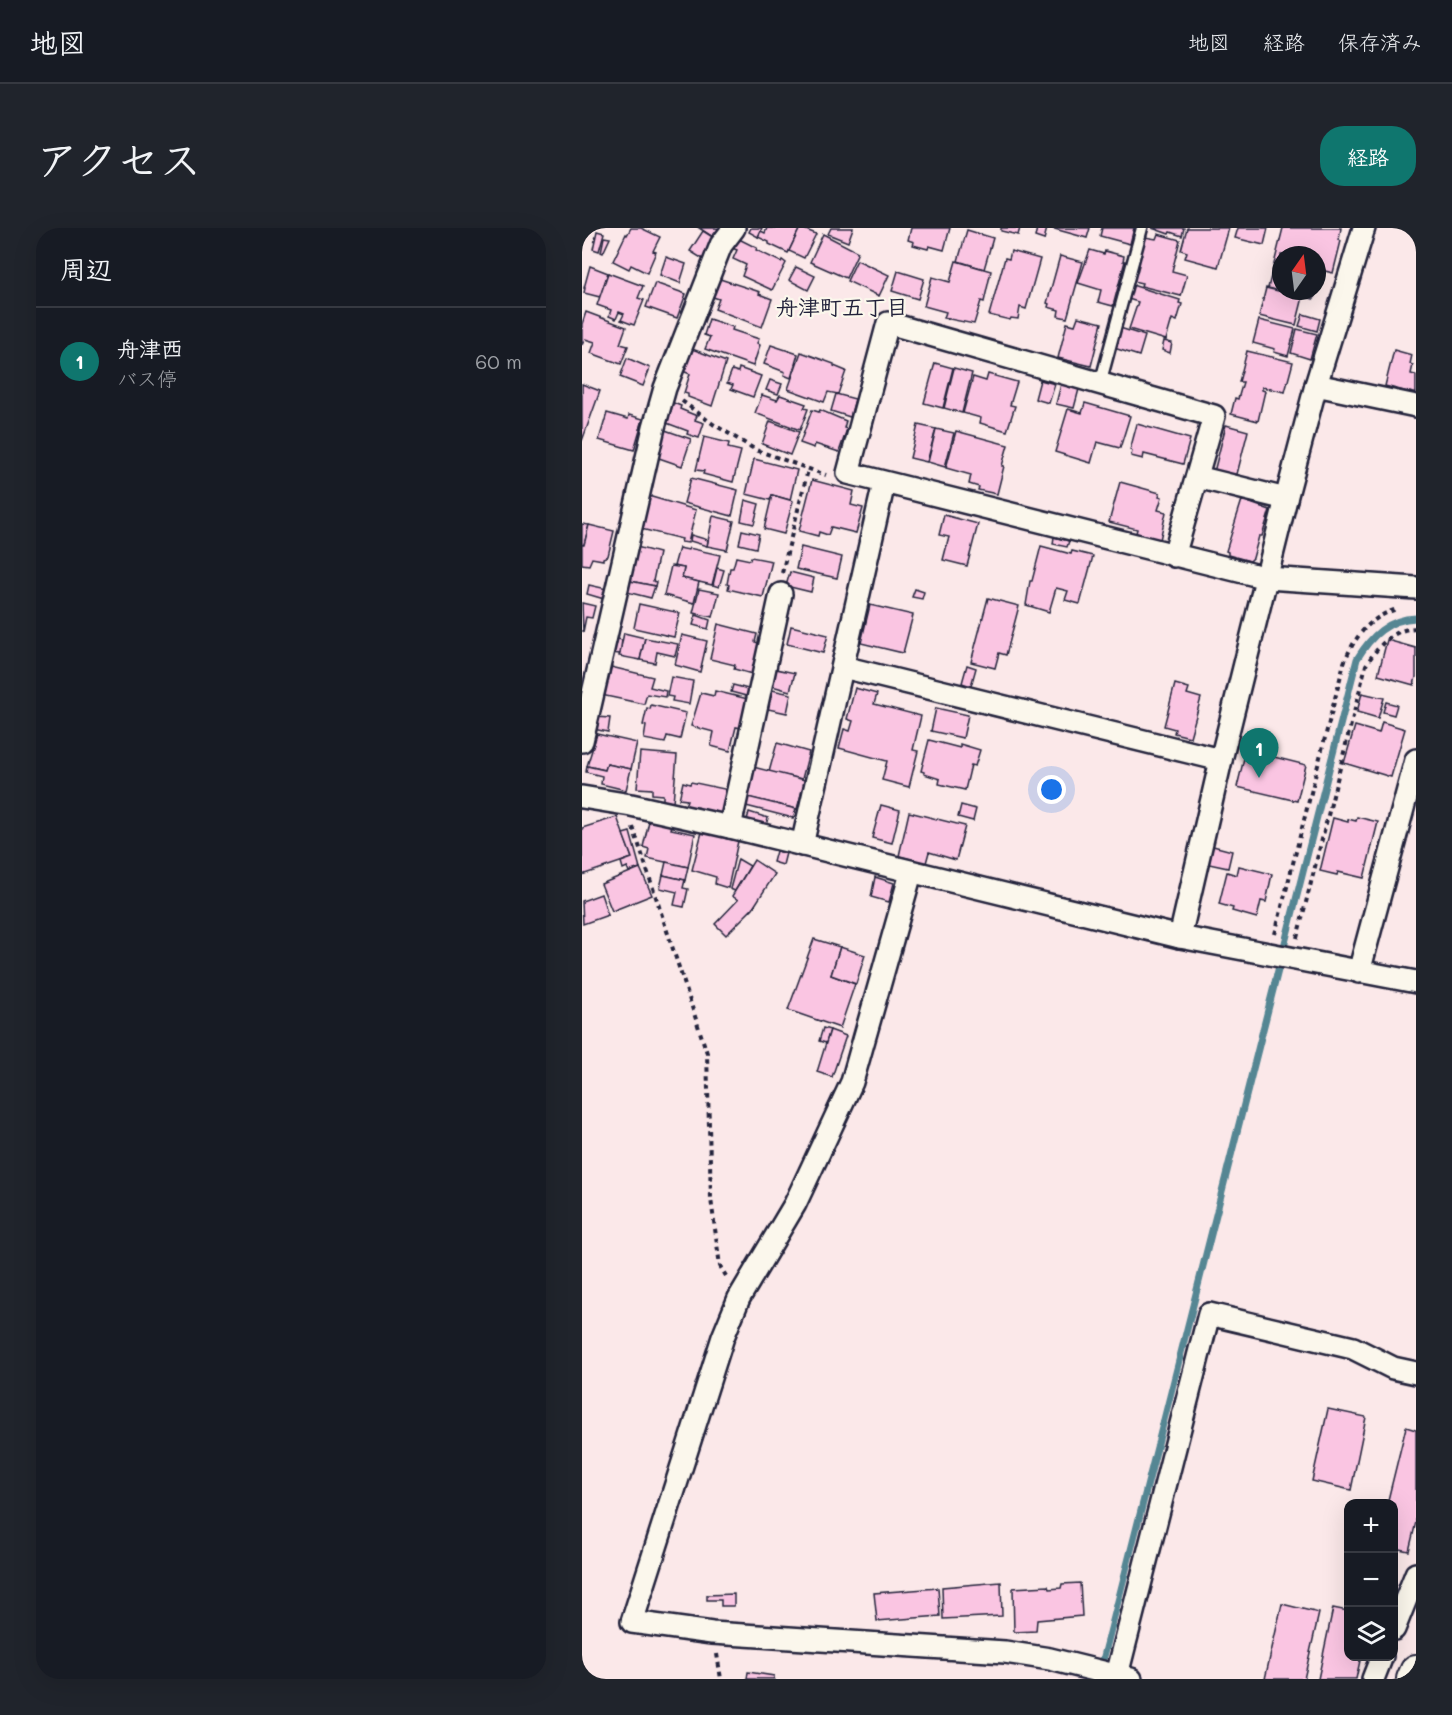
<!DOCTYPE html>
<html lang="ja">
<meta charset="utf-8">
<style>
body{margin:0;font-family:Mali,"Klee One",sans-serif;background:#20242c;color:#f1f3f6}
.controls{position:absolute;right:18px;bottom:18px;display:grid;overflow:hidden;border-radius:12px;box-shadow:0 6px 24px #0002}
.controls button{width:54px;height:54px;display:grid;place-items:center;padding:0;border:0;border-bottom:2px solid #363941;background:#171b24;color:#f1f3f6;font:30px sans-serif}
.compass{position:absolute;left:690px;top:18px;width:54px;height:54px;border-radius:50%;background:#171b24;box-shadow:0 6px 24px #0002;rotate:14deg}
.you{position:absolute;left:470px;top:562px;width:21px;height:21px;margin:-15px;border:4px solid #fff;border-radius:50%;background:#1a73e8;box-shadow:0 0 0 9px #1a73e833}
.badge{display:grid;place-items:center;width:39px;height:39px;border-radius:50%;background:#0f766e;color:#fff;font-size:20px;font-weight:700}
.pin{position:absolute;translate:-50% -50px;filter:drop-shadow(0 2px 3px #0008)}
.pin::after{content:'';position:absolute;top:32px;width:21px;height:18px;background:inherit;clip-path:polygon(0 0,100% 0,50% 100%)}
.list{margin:0;padding:0;list-style:none}
h2{display:flex;justify-content:space-between;align-items:center;height:78px;margin:0;padding:0 24px;font-size:26px}
h2 small{font-size:20px;font-weight:400;color:#9ea1a6}
.list li{display:grid;grid-template-columns:39px 1fr auto;gap:18px;align-items:center;box-sizing:border-box;height:108px;padding:0 24px;border-top:2px solid #363941}
.list b{display:block;font-size:22px;white-space:nowrap}
.list p{margin:0;font-size:20px;white-space:nowrap;color:#9ea1a6}
.list em{font-size:20px;font-style:normal;color:#9ea1a6}
.icon{flex:none;width:33px;height:33px;fill:none;stroke:currentColor;stroke-width:2;stroke-linecap:round;stroke-linejoin:round}
.map{position:relative;flex:none;width:834px;height:1451px;overflow:hidden;border-radius:24px}
header{display:flex;align-items:center;gap:36px;box-sizing:border-box;height:84px;padding:0 30px;background:#171b24;border-bottom:2px solid #363941}
header strong{font-size:28px}
nav{display:flex;gap:33px;margin-inline-start:auto;font-size:21px}
.intro{display:flex;align-items:center;justify-content:space-between;box-sizing:border-box;height:144px;padding:0 36px}
h1{margin:0;font-size:42px}
.button{padding:15px 27px;border-radius:24px;background:#0f766e;color:#fff;font-size:21px;font-weight:700}
main{display:flex;gap:36px;padding:0 36px}
aside{flex:1;background:#171b24;border-radius:24px;box-shadow:0 6px 24px #0002}
.map>svg:first-child{display:block}
.lines{fill:none;stroke-linecap:round;stroke-linejoin:round}
.stream{stroke:#558693;stroke-width:7}
.building{fill:#fac5e2;stroke:#22223b;stroke-width:1.5}
.lane-casing{stroke:#22223b;stroke-width:15}
.street-casing{stroke:#22223b;stroke-width:26}
.secondary-casing{stroke:#22223b;stroke-width:34}
.path{stroke:#22223b;stroke-width:4;stroke-dasharray:4.5 4.5;stroke-linecap:butt}
.lane{stroke:#fbf7ec;stroke-width:10}
.street{stroke:#fbf7ec;stroke-width:21}
.secondary{stroke:#fbf7ec;stroke-width:30}
.labels{text-anchor:middle;stroke-width:4.5;stroke-linejoin:round;paint-order:stroke}
.neighbourhood-label{font-size:22px;font-weight:bold;fill:#22223b;stroke:#fbf7ec}
</style>
<header>
<strong>地図</strong>
<nav><a>地図</a><a>経路</a><a>保存済み</a></nav>
</header>
<div class="intro"><h1>アクセス</h1><a class="button">経路</a></div>
<main>
<aside>
<h2>周辺<small></small></h2>
<ul class="list">
<li><span class="badge">1</span><div><b>舟津西</b><p>バス停</p></div><em>60 m</em></li>
</ul>
</aside>
<div class="map">
<svg width="834" height="1451" viewBox="0 0 834 1451">
<rect width="100%" height="100%" fill="#fbe8e9"/>
<filter id="ink" filterUnits="userSpaceOnUse"><feTurbulence type="fractalNoise" baseFrequency=".0167" numOctaves="2"/><feDisplacementMap in="SourceGraphic" scale="12" xChannelSelector="R" yChannelSelector="G"/><feConvolveMatrix kernelMatrix="1 2 1 2 8 2 1 2 1" color-interpolation-filters="sRGB"/></filter>
<g filter="url(#ink)">
<g class="lines">
<!-- stream -->
<path class="stream" d="M519 1440 775 431C789 408 806 391 834 390"/>
</g>
<!-- building -->
<g class="building">
<path d="M49 0H59L78 9 71 23 74 24 65 45 49 37 47 41 31 33 44 6 45 7Z"/>
<path d="M117 0H141L134 11Z"/>
<path d="M169 0H180L176 9 167 4Z"/>
<path d="M185 0H218L206 25 187 16V14L176 9 179 3 183 5Z"/>
<path d="M218 0H226L224 2 234 6 222 30 207 23Z"/>
<path d="M249 0H271L266 14 246 6Z"/>
<path d="M329 0H368L362 22 347 18 346 21 331 17 332 14 326 12Z"/>
<path d="M419 0H438L436 7 419 3Z"/>
<path d="M455 0H465L462 12 453 9Z"/>
<path d="M469 0H508L505 10Z"/>
<path d="M520 0H552L548 16 518 8Z"/>
<path d="M570 0H602L600 8 588 4 587 6Z"/>
<path d="M605 0H647L636 39 603 30 605 24 599 22Z"/>
<path d="M656 0H686L682 17 653 10Z"/>
<path d="M701 0H759L757 12 759 13 751 45 739 42 735 57V27H699V63H734L732 71 686 60Z"/>
<path d="M385 2 411 10 402 41 376 33Z"/>
<path d="M15 3 22 5 17 23 11 21Z"/>
<path d="M121 3 137 13 124 33 108 23Z"/>
<path d="M241 6 276 24 264 50 228 34Z"/>
<path d="M576 6 598 12 590 43 605 47 599 68 559 58 560 55 551 53 563 9 574 11Z"/>
<path d="M22 9 28 10 21 25 19 24Z"/>
<path d="M155 10 175 20 174 22 199 34 200 32 204 35 190 62 160 48 164 37 151 31 155 22 150 20Z"/>
<path d="M508 22 522 26 523 23 542 28 541 33H543L531 78 516 74 519 62 496 55Z"/>
<path d="M429 23 458 31 444 81 438 79 436 91 429 90 428 92 407 87 423 30 427 31Z"/>
<path d="M478 28 501 34 485 90 476 88 477 82 466 79 467 76 465 75Z"/>
<path d="M84 29 104 36 98 55 78 47Z"/>
<path d="M275 32 307 47 297 68 265 53Z"/>
<path d="M374 33 409 43 402 74 399 73 392 96 362 90 364 84 342 78 350 49 368 54Z"/>
<path d="M8 38 26 45 18 69 2 65 3 60H2Z"/>
<path d="M214 39 233 48 226 62 207 52Z"/>
<path d="M316 43 342 51 336 71 310 63Z"/>
<path d="M26 45 61 58 56 70 62 72 52 97 39 92 42 86 37 84 34 91 27 88 29 82 15 77Z"/>
<path d="M138 51 178 64 177 66 190 71 180 99 133 81 137 71 131 69Z"/>
<path d="M73 55 104 66 95 90 64 79Z"/>
<path d="M550 57 598 72 597 75 600 76 595 93 590 91 584 112 547 101 556 74 546 71Z"/>
<path d="M684 60 721 69 714 97 677 88Z"/>
<path d="M4 84 44 99 38 116 46 118 39 136 9 125 13 114 3 111 0 117V96Z"/>
<path d="M721 86 738 91 735 103 717 98Z"/>
<path d="M496 89 520 95 509 138 476 130 485 95 493 97Z"/>
<path d="M127 91 151 99 150 102 177 111 175 115 178 117 171 138 123 121 128 109 122 107Z"/>
<path d="M677 92 713 101 706 128 692 124 693 121 671 115Z"/>
<path d="M538 100 563 108 557 128 532 120Z"/>
<path d="M715 101 735 106 728 131 709 125Z"/>
<path d="M582 113 590 115 588 125 580 122Z"/>
<path d="M189 117 216 126 209 150 202 147 203 144 182 136Z"/>
<path d="M105 119 144 134 130 178 106 169V166L102 165 108 146 96 141Z"/>
<path d="M812 122 830 127 828 136 831 137 829 146 834 147V166L803 158Z"/>
<path d="M665 123 711 134 703 164 680 159V162L683 163 676 193 649 186 653 170 656 171 661 154H657Z"/>
<path d="M219 124 252 136V138L264 143 256 166 246 164 242 174 206 161Z"/>
<path d="M45 130 68 140 61 158 38 149Z"/>
<path d="M353 135 371 140 361 180 342 175Z"/>
<path d="M157 140 179 148 171 169 149 161 151 157 145 155 150 142 156 144Z"/>
<path d="M372 140 390 145 380 185 362 180Z"/>
<path d="M406 146 435 154 428 177 433 178 425 203 398 195 399 190 381 185 391 149 404 153Z"/>
<path d="M188 152 200 156 196 166 184 162Z"/>
<path d="M458 152 473 156 467 175 453 171Z"/>
<path d="M0 156 18 163 0 213Z"/>
<path d="M479 156 497 161 492 180 474 176Z"/>
<path d="M254 166 273 171 268 189 249 183Z"/>
<path d="M180 167 195 172 198 167 224 176 222 180 226 181 218 202 173 185Z"/>
<path d="M89 174 99 178 98 181 115 188 113 192 122 195 117 210 105 206 106 203 82 194Z"/>
<path d="M503 175 548 188 538 220 515 214 509 235 473 224 486 181 500 185Z"/>
<path d="M230 182 237 184 238 182 264 193 262 200 265 201 257 224 233 216 232 220 218 215Z"/>
<path d="M25 185 46 191 47 187 61 191 52 222 17 212Z"/>
<path d="M188 193 217 204 208 227 180 216Z"/>
<path d="M555 196 608 211 601 236 562 226 561 231 549 228 550 223 548 222Z"/>
<path d="M336 197 354 201 345 234 328 230Z"/>
<path d="M644 197 666 203 654 250 632 244Z"/>
<path d="M354 201 372 205 363 239 346 234Z"/>
<path d="M83 202 109 211 100 238 74 229Z"/>
<path d="M374 203 426 217 420 238H422L415 266 396 262 397 259 387 256 389 247 364 240Z"/>
<path d="M122 209 147 215 146 220 159 223 151 254 121 246 122 243 114 242Z"/>
<path d="M172 231 215 242 208 272 190 267 188 272 164 266Z"/>
<path d="M109 250 156 262 150 288 102 275Z"/>
<path d="M230 252 272 263 269 277 281 280 274 305 249 299 246 307 237 304 236 308 217 303Z"/>
<path d="M538 254 578 265 577 268 580 269 576 282 584 284 578 312 554 305 555 301 527 294Z"/>
<path d="M63 267 114 282 106 315 99 314 100 311 55 300Z"/>
<path d="M190 267 211 273 202 306 182 301Z"/>
<path d="M163 272 177 276 172 296 159 293Z"/>
<path d="M660 272 688 282 680 308H677L671 330 668 333 646 327V324L644 323Z"/>
<path d="M362 287 396 296 385 338 361 332 367 309 357 307Z"/>
<path d="M131 288 152 293 145 322 125 318Z"/>
<path d="M0 296 7 297 2 317H0Z"/>
<path d="M7 297 32 303 26 328 21 330V332L10 330 7 337 0 336V317H2Z"/>
<path d="M160 302 177 306 174 320 157 316Z"/>
<path d="M109 307 126 312 125 318 108 313Z"/>
<path d="M472 309 487 313 485 319 471 316Z"/>
<path d="M51 318 77 325 71 353 74 354 73 358 43 352Z"/>
<path d="M459 318 489 326 490 323 511 328 498 376 483 372 486 363 474 360 467 384 444 377 448 353H450Z"/>
<path d="M219 319 260 329 255 350 214 341Z"/>
<path d="M97 320 106 322 107 320 138 327 130 357 100 350 102 340 92 338Z"/>
<path d="M154 329 168 332 169 329 190 333 181 369 146 361 147 357 145 356 148 340H151Z"/>
<path d="M89 338 102 340 100 350 117 354 112 375 82 367Z"/>
<path d="M135 340 142 342 137 359 131 357Z"/>
<path d="M208 344 232 350 229 364 204 358Z"/>
<path d="M43 352 73 358 69 370 41 363Z"/>
<path d="M7 357 25 361 22 371 5 366Z"/>
<path d="M117 361 137 365 131 389 111 385Z"/>
<path d="M333 361 342 364 340 371 330 369Z"/>
<path d="M406 370 437 378 424 427 417 425 413 440 389 434Z"/>
<path d="M0 375 13 378 10 390 4 389 1 404Z"/>
<path d="M57 376 98 385 92 409 52 400Z"/>
<path d="M288 377 331 387 321 425 279 415Z"/>
<path d="M114 387 128 392 126 401 111 397Z"/>
<path d="M136 396 175 406 173 414 177 415 170 446 152 441 153 437 128 431Z"/>
<path d="M209 398 246 407 241 425 205 416Z"/>
<path d="M42 405 63 410 58 432 37 428Z"/>
<path d="M100 407 125 413 118 444 93 437Z"/>
<path d="M32 410 40 412 38 426 29 425Z"/>
<path d="M63 410 96 416 93 428 75 424 73 435 58 432Z"/>
<path d="M805 412 834 420V449L832 457 796 447Z"/>
<path d="M385 437 394 440 389 458 380 455Z"/>
<path d="M29 439 71 449 68 459 84 463 83 469 65 466 62 476 19 467 23 447 27 448Z"/>
<path d="M194 441 213 445 208 463 190 458Z"/>
<path d="M89 449 111 453 107 476 90 473 91 469 85 468Z"/>
<path d="M593 456 607 460 605 466 619 470 608 509 592 505 593 501 582 498Z"/>
<path d="M151 457 170 462 168 469 149 464Z"/>
<path d="M273 460 295 466 292 476 339 488 331 522 336 523 327 559 300 552 305 533 257 520 262 501 268 503 271 493 265 491Z"/>
<path d="M190 462 209 466 205 485 186 481Z"/>
<path d="M133 463 166 471 159 500 154 499 148 523 129 518 132 504 109 498 119 465 132 468Z"/>
<path d="M780 465 802 470 796 490 775 484Z"/>
<path d="M804 474 815 477 812 487 801 484Z"/>
<path d="M69 477 104 485 98 511 85 508 83 515 62 511 64 498 61 497 65 480 68 481Z"/>
<path d="M354 480 386 487 381 510 349 503Z"/>
<path d="M13 489 28 490 26 504 11 501Z"/>
<path d="M800 494 823 501 809 549 762 535 773 498 797 505Z"/>
<path d="M15 506 55 515 49 541 25 536 23 542 5 538Z"/>
<path d="M347 512 378 520V516L398 522 393 538 389 537 383 562 357 556 358 551 342 546V544L339 543Z"/>
<path d="M195 515 227 524 220 551 187 544Z"/>
<path d="M664 522 724 537 715 573 655 559Z"/>
<path d="M58 524 95 527 91 574 81 573V567L70 566V561L55 560Z"/>
<path d="M25 536 49 541 44 562 19 556 20 548 4 544 5 538 23 542Z"/>
<path d="M171 539 223 552 215 581 164 569Z"/>
<path d="M101 554 108 556 109 554 147 562 141 587 103 578 105 572 97 571Z"/>
<path d="M166 569 214 581 211 590 164 578Z"/>
<path d="M299 577 318 582 310 615 290 610Z"/>
<path d="M379 577 394 581 391 593 376 589Z"/>
<path d="M167 584 186 590 184 597 165 592Z"/>
<path d="M327 584 383 598 374 632 347 624 344 635 317 628Z"/>
<path d="M35 589 50 630 0 647V600Z"/>
<path d="M775 589 796 594 782 650 756 644 755 647 738 643 751 590 766 594V591L774 593Z"/>
<path d="M67 593 90 598 89 601 113 606 106 639 65 630 67 621 61 619Z"/>
<path d="M48 604 58 640 47 644 45 639 41 641 39 634 50 630 41 606Z"/>
<path d="M120 604 156 613 146 660 133 656 134 649 110 642Z"/>
<path d="M631 618 650 623 646 640 627 636Z"/>
<path d="M194 623 204 625 201 637 191 634Z"/>
<path d="M156 631 168 638 153 663 148 661Z"/>
<path d="M172 632 193 646 171 680 144 707 133 696 156 672 150 668Z"/>
<path d="M84 634 106 639 103 652 81 647Z"/>
<path d="M657 638 690 646 684 674 679 673 675 690 650 683 651 680 637 676 645 644 655 647Z"/>
<path d="M58 640 70 667 30 683 19 656Z"/>
<path d="M81 647 103 652 101 660 106 661 102 679 92 677 95 664 78 660Z"/>
<path d="M293 649 312 655 307 674 289 669Z"/>
<path d="M19 666 26 687 1 696 0 673Z"/>
<path d="M232 711 258 719 249 747 273 756 258 800 206 782Z"/>
<path d="M258 719 283 727 274 756 249 747Z"/>
<path d="M241 800 248 802 244 815 237 813Z"/>
<path d="M248 802 264 808 250 849 235 844Z"/>
<path d="M746 1181 784 1189 769 1262 730 1253Z"/>
<path d="M824 1199 834 1202V1294L827 1323 812 1320V1276H805Z"/>
<path d="M419 1354 420 1388 361 1391 360 1359Z"/>
<path d="M498 1355 500 1388 455 1392 454 1403 432 1404 431 1360 466 1358 467 1361 479 1360 480 1356Z"/>
<path d="M356 1360 358 1388 295 1393 292 1365Z"/>
<path d="M152 1366V1378H139V1372H125V1367Z"/>
<path d="M700 1376 737 1385 722 1451H683Z"/>
<path d="M751 1380 766 1383V1428H779L774 1451H736Z"/>
<path d="M166 1444 192 1448V1451H165Z"/>
</g>
<g class="lines">
<!-- lane casing -->
<g class="lane-casing">
<path id="lane" d="M518 156 560 0"/>
</g>
<!-- street casing -->
<g class="street-casing">
<g id="street">
<path d="M734 157 834 178"/>
<path d="M615 249 704 271"/>
<path d="M592 328 632 188 306 95 266 245 685 350 834 360"/>
<path d="M261 439 639 532"/>
<path d="M0 513 72 199 83 160 139 17 152 0"/>
<path d="M0 569 49 577 148 599 598 709 834 754"/>
<path d="M148 599 199 366"/>
<path d="M220 617 302 255"/>
<path d="M329 645 270 854 213 976 157 1070 141 1109 50 1394 130 1405 423 1424 468 1431 549 1451"/>
<path d="M598 709 639 532 704 271 734 157 782 0"/>
<path d="M777 744 834 532"/>
<path d="M812 1401 834 1346"/>
<path d="M534 1451 627 1086 771 1120 811 1140 834 1145"/>
<path d="M791 1451 800 1428"/>
</g>
</g>
<!-- secondary casing -->
<g class="secondary-casing">
<path id="secondary" d="M830 1451 834 1442"/>
</g>
<!-- path -->
<g class="path">
<path d="M100 173 131 196 174 222 244 247"/>
<path d="M200 345 226 242"/>
<path d="M51 599 125 825 129 971 138 1038 144 1048"/>
<path d="M693 706 762 435C772 409 788 389 815 381"/>
<path d="M715 710 784 437C796 418 811 401 834 400"/>
<path d="M135 1426 139 1451"/>
</g>
<!-- lane -->
<use href="#lane" class="lane"/>
<!-- street -->
<use href="#street" class="street"/>
<!-- secondary -->
<use href="#secondary" class="secondary"/>
</g>
</g>
<g class="labels">
<!-- neighbourhood labels -->
<g class="neighbourhood-label">
<text x="260" y="87">舟津町五丁目</text>
</g>
</g>
</svg>
<div class="controls">
<button>+</button>
<button>−</button>
<button><svg class="icon" aria-label="layers" viewBox="0 0 24 24"><path d="M12 4l9 5-9 5-9-5zM3 14l9 5 9-5"/></svg></button>
</div>
<svg class="compass" viewBox="-18 -18 36 36"><path d="M0-13l5 13h-10z" fill="#e53935"/><path d="M0 13l5-13h-10z" fill="#9ea1a6"/></svg>
<div class="you"></div>
<div class="pin badge" style="left:677px;top:550px">1</div>
</div>
</main>
